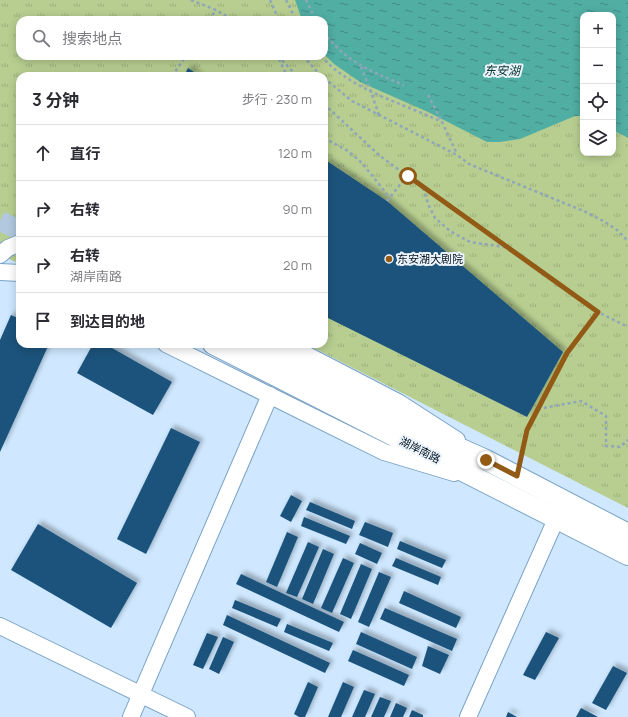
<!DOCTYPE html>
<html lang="zh">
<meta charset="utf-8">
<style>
body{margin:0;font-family:Manrope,"Noto Sans SC",sans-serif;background:#f2f2f3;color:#2b2b33}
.controls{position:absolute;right:12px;top:12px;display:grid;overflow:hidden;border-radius:8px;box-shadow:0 2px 10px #0003}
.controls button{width:36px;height:36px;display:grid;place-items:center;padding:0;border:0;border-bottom:1px solid #e1e1e2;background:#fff;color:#2b2b33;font:20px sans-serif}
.stop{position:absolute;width:12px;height:12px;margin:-9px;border:3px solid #935a15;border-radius:50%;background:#fff}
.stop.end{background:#935a15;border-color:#fff;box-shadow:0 1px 4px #0008}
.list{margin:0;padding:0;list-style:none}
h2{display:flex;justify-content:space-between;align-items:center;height:52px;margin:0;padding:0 16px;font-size:17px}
h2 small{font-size:13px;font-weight:400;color:#7c7c81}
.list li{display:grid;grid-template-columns:26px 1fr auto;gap:12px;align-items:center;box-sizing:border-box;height:56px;padding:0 16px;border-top:1px solid #e1e1e2}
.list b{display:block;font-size:15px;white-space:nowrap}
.list p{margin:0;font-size:13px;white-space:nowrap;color:#7c7c81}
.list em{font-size:13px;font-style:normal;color:#7c7c81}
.icon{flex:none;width:22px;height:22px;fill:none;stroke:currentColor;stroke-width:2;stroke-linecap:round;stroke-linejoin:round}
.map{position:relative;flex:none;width:628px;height:717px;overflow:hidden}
.search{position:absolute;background:#fff;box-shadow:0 2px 10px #0003;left:16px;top:16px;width:312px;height:44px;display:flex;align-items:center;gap:10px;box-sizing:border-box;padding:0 14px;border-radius:12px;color:#7c7c81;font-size:15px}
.panel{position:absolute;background:#fff;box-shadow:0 2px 10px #0003;left:16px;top:72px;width:312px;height:276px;border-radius:12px}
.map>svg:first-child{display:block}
.park{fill:url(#park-tufts);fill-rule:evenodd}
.water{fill:url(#water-ripples)}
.building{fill:#1a537c;filter:url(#shadow)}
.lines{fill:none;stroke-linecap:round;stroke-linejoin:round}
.major-tunnel{stroke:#b1c8de;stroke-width:20;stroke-dasharray:20 10;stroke-linecap:butt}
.minor-casing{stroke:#7aa3c6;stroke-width:18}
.major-casing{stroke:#7aa3c6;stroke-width:22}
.path{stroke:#90a6ba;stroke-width:2.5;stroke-dasharray:3 3;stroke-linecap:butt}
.minor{stroke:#fff;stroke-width:16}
.major{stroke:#fff;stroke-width:20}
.route{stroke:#935a15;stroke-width:5}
.poi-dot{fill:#935a15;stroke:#ebf3fb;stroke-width:1.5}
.labels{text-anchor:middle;stroke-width:4;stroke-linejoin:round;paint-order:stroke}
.poi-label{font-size:11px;fill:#061522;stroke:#ebf3fb;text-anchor:start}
.street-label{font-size:11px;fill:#061522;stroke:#ebf3fb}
.water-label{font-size:12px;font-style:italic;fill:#06342f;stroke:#ebf3fb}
</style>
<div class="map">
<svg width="628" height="717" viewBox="0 0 628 717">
<defs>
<pattern id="park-tufts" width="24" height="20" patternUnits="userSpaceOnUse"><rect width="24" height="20" fill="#b7ce90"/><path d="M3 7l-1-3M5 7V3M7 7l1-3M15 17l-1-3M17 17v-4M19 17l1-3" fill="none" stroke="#9cb07c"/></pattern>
<pattern id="water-ripples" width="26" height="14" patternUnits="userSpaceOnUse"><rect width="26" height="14" fill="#51aea3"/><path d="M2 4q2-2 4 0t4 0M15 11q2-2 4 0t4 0" fill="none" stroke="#418c84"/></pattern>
<filter id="shadow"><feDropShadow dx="3.5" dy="-3.5" stdDeviation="2" flood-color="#0004"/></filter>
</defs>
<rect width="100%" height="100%" fill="#cfe8ff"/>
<!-- park -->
<path class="park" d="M0 0H628V508L306 344H324V76H20V264L0 255ZM583 15H613V153H583ZM20 20H324V56H20Z"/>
<!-- water -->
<path class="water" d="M295 0H628V138L613 130V15H583V116H575L520 139 500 142H487L428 112 360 82 334 64 324 54V20H302Z"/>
<!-- building -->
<g class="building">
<path d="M188 68 200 76H184Z"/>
<path d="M324 159 387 201 563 352 527 417 324 316Z"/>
<path d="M11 315 20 319V344H49L0 452V340Z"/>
<path d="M93 344H105L172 382 153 415 77 373Z"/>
<path d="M171 428 200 442 146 554 117 539Z"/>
<path d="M291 495 302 501 291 522 280 516Z"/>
<path d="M310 502 355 521 352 529 306 510Z"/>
<path d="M304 517 350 536 346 544 301 526Z"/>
<path d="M365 522 393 533 388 547 359 535Z"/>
<path d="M38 524 137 583 111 628 11 570Z"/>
<path d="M287 532 298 537 277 587 266 582Z"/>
<path d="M400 541 446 560 442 568 397 549Z"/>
<path d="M308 542 319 547 297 597 286 593Z"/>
<path d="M360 543 382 553 377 564 355 554Z"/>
<path d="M323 549 334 554 313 604 302 599Z"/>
<path d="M343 558 354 563 332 613 321 608Z"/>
<path d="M396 558 441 577 438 585 392 566Z"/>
<path d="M361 564 372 569 351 619 340 614Z"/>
<path d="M379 572 391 577 369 627 358 622Z"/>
<path d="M241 574 344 622 339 632 236 584Z"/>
<path d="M404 591 461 617 456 628 399 603Z"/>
<path d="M235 600 281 619 277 627 232 608Z"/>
<path d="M385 608 457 639 452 651 380 619Z"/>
<path d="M227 615 330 663 325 673 223 625Z"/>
<path d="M287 624 333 643 329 651 284 632Z"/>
<path d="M361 632 417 657 412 669 356 644Z"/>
<path d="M546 632 559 638 535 680 523 675Z"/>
<path d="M207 633 218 637 203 669 193 665Z"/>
<path d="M223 637 234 642 219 674 209 669Z"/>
<path d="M428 646 449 655 440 674 422 666Z"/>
<path d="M353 650 409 675 404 686 348 661Z"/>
<path d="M613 666 627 673 606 710 592 703Z"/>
<path d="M308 682 318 687 305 717H299L294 714Z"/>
<path d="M343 682 354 687 341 717H328Z"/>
<path d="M364 690 375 694 365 717H352Z"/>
<path d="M380 697 391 701 384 717H371Z"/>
<path d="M396 703 407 708 403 717H390Z"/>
<path d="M581 708 598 717H576Z"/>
<path d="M412 710 423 715V717H409Z"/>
<path d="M508 712 517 717H506Z"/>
</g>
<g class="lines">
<!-- major-tunnel -->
<path class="major-tunnel" d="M0 221 20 230"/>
<!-- minor casing -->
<g class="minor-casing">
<g id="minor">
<path d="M0 255 8 248 20 243"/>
<path d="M0 272 20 273"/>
<path d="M166 344 384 452 454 473"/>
<path d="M286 344 398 402 457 440"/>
<path d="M0 626 187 717"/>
<path d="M131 717 270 395"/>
<path d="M468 717 561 508"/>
</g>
</g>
<!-- major casing -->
<g class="major-casing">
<g id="major">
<path d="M213 344 628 555"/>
<path d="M250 344 432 436 486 460 628 534"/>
</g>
</g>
<!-- path -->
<g class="path">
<path d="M191 0 216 10 233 20"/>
<path d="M270 0 279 20"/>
<path d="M286 0 296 20"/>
<path d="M306 0 316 20"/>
<path d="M209 20 216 10"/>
<path d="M324 32C344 61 372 72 404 85"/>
<path d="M324 42 330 40"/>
<path d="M278 56 297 76"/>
<path d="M303 56 321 76"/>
<path d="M321 56C351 90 402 103 442 122"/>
<path d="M279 59 287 76"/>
<path d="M361 67 371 92 379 115"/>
<path d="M172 76 186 56"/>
<path d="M324 78 352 101 457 155 469 164 586 212 605 222 617 230 628 241"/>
<path d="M428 95 442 122 457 154"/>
<path d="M324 104 379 155 407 176 596 311 628 327"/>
<path d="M324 138 348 151 362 163 390 198"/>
<path d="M423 188 429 206 435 218 450 231 470 242 505 247"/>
<path d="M387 201 407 176"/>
<path d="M538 409 581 401 606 416V446L620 447 628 440"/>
<path d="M520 460 527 430 567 353 599 313"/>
</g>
<!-- minor -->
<use href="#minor" class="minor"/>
<!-- major -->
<use href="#major" class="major"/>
</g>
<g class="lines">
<!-- route -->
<path class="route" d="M408 176 598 312 567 353 527 430 517 476 486 460"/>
</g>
<!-- markers -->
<circle class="poi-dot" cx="389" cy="259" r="4"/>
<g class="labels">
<!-- poi labels -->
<g class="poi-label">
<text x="397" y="263">东安湖大剧院</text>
</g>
<!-- street labels -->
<g class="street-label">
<text transform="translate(420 450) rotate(27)" y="4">湖岸南路</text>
</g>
<!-- water labels -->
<g class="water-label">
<text x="502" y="75">东安湖</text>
</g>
</g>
</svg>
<div class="controls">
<button>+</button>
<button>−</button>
<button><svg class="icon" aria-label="locate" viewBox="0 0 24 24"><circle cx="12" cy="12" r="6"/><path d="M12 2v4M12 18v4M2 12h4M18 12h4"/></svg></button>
<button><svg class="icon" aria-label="layers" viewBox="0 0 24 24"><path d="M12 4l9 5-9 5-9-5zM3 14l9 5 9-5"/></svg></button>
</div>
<div class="stop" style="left:408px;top:176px"></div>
<div class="stop end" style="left:486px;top:460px"></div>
<div class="search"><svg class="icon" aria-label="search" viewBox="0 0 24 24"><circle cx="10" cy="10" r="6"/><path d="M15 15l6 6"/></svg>搜索地点</div>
<section class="panel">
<h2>3 分钟<small>步行 · 230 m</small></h2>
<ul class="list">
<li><svg class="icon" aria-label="ahead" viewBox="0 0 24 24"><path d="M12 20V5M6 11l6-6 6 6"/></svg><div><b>直行</b></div><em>120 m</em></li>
<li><svg class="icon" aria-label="right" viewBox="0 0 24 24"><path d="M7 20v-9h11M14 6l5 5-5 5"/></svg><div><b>右转</b></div><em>90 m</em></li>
<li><svg class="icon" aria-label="right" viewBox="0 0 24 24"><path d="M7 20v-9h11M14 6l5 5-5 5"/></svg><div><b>右转</b><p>湖岸南路</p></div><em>20 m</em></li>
<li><svg class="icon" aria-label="arrive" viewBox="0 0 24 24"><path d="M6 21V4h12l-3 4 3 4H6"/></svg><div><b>到达目的地</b></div></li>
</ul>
</section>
</div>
